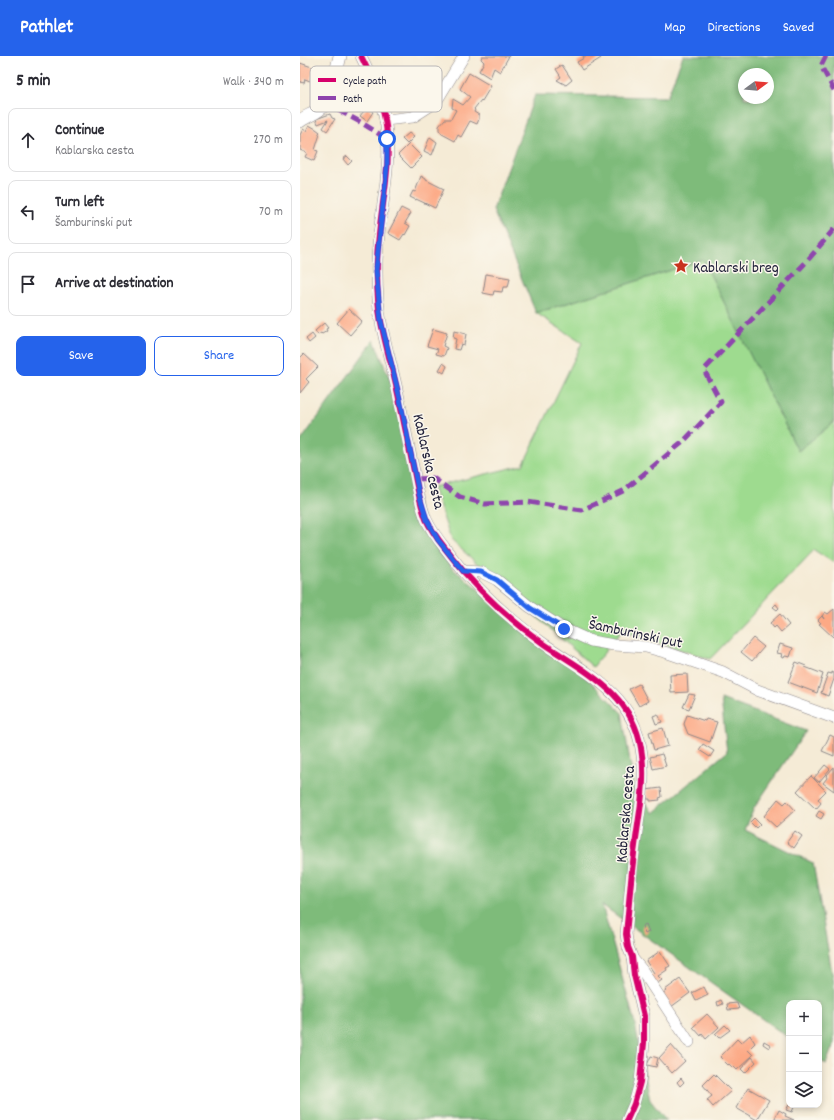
<!DOCTYPE html>
<meta charset="utf-8">
<style>
body{margin:0;font-family:Dekko,sans-serif;background:#f7f7f7;color:#2b2b33}
.controls{position:absolute;right:12px;bottom:12px;display:grid;overflow:hidden;border-radius:8px;box-shadow:0 2px 6px #0003}
.controls button{width:36px;height:36px;display:grid;place-items:center;padding:0;border:0;border-bottom:1px solid #e1e1e2;background:#fff;color:#2b2b33;font:20px sans-serif}
.compass{position:absolute;left:438px;top:12px;width:36px;height:36px;border-radius:50%;background:#fff;box-shadow:0 2px 6px #0003;rotate:74deg}
.stop{position:absolute;width:12px;height:12px;margin:-9px;border:3px solid #2563eb;border-radius:50%;background:#fff}
.stop.end{background:#2563eb;border-color:#fff;box-shadow:0 1px 4px #0008}
.list{margin:0;padding:0;list-style:none}
h2{display:flex;justify-content:space-between;align-items:center;height:52px;margin:0;padding:0 16px;font-size:17px}
h2 small{font-size:13px;font-weight:400;color:#7c7c81}
.list li{display:grid;grid-template-columns:26px 1fr auto;gap:12px;align-items:center;box-sizing:border-box;height:64px;margin:0 8px 8px;padding:0 8px;border:1px solid #e1e1e2;border-radius:8px}
.list b{display:block;font-size:15px;white-space:nowrap}
.list p{margin:0;font-size:13px;white-space:nowrap;color:#7c7c81}
.list em{font-size:13px;font-style:normal;color:#7c7c81}
.actions{display:flex;gap:8px;padding:12px 16px}
.actions a{flex:1;padding:9px 0;border:1px solid #2563eb;border-radius:8px;text-align:center;font-size:14px;color:#2563eb}
.actions .main{background:#2563eb;color:#fff}
.icon{flex:none;width:22px;height:22px;fill:none;stroke:currentColor;stroke-width:2;stroke-linecap:round;stroke-linejoin:round}
.map{position:relative;flex:none;width:534px;height:1064px;overflow:hidden}
header{display:flex;align-items:center;gap:24px;box-sizing:border-box;height:56px;padding:0 20px;background:#2563eb;color:#fff}
header strong{font-size:19px}
nav{display:flex;gap:22px;margin-inline-start:auto;font-size:14px}
main{display:flex}
aside{flex:1;background:#fff}
.map>svg:first-child{display:block}
.green{fill:#9edb8f;stroke:#607e65}
.forest{fill:#7ebb7a;stroke:#506e5a;fill-rule:evenodd}
.building{fill:#fca985}
.lines{fill:none;stroke-linecap:round;stroke-linejoin:round}
.minor-casing{stroke:#8c8688;stroke-width:12}
.tertiary-casing{stroke:#8c8688;stroke-width:14}
.minor{stroke:#fff;stroke-width:11}
.tertiary{stroke:#fff;stroke-width:13}
.quiet{stroke:#8e44ad;stroke-width:5;stroke-dasharray:10 5;stroke-linecap:butt}
.cycleway-casing{stroke:#fbf7ec;stroke-width:8}
.cycleway{stroke:#d6006c;stroke-width:6}
.route{stroke:#2563eb;stroke-width:5}
.labels{text-anchor:middle;stroke-width:3;stroke-linejoin:round;paint-order:stroke}
.poi-label{font-size:16px;fill:#22223b;stroke:#fbf7ec;text-anchor:start}
.street-label{font-size:16px;fill:#22223b;stroke:#fbf7ec}
.key{fill:#fbf7ec;stroke:#bab7b7;stroke-width:1}
.key-label{font-size:11px;fill:#22223b}
</style>
<header>
<strong>Pathlet</strong>
<nav><a>Map</a><a>Directions</a><a>Saved</a></nav>
</header>
<main>
<aside>
<h2>5 min<small>Walk · 340 m</small></h2>
<ul class="list">
<li><svg class="icon" aria-label="ahead" viewBox="0 0 24 24"><path d="M12 20V5M6 11l6-6 6 6"/></svg><div><b>Continue</b><p>Kablarska cesta</p></div><em>270 m</em></li>
<li><svg class="icon" aria-label="left" viewBox="0 0 24 24"><path d="M17 20v-9H6M10 6l-5 5 5 5"/></svg><div><b>Turn left</b><p>Šamburinski put</p></div><em>70 m</em></li>
<li><svg class="icon" aria-label="arrive" viewBox="0 0 24 24"><path d="M6 21V4h12l-3 4 3 4H6"/></svg><div><b>Arrive at destination</b></div></li>
</ul>
<div class="actions"><a class="main">Save</a><a>Share</a></div>
</aside>
<div class="map">
<svg width="534" height="1064" viewBox="0 0 534 1064">
<rect width="100%" height="100%" fill="#fbf7ec"/>
<filter id="ink" filterUnits="userSpaceOnUse"><feTurbulence type="fractalNoise" baseFrequency=".025" numOctaves="2"/><feDisplacementMap in="SourceGraphic" scale="8" xChannelSelector="R" yChannelSelector="G"/><feConvolveMatrix kernelMatrix="1 2 1 2 8 2 1 2 1" color-interpolation-filters="sRGB"/></filter>
<filter id="wash" filterUnits="userSpaceOnUse"><feTurbulence type="fractalNoise" baseFrequency=".012" numOctaves="4" result="noise"/><feDisplacementMap in="SourceGraphic" scale="16" xChannelSelector="R" yChannelSelector="G"/><feGaussianBlur stdDeviation="0.9" result="paint"/><feColorMatrix in="noise" values="0 0 0 0 0 0 0 0 0 0 0 0 0 0 0 0 0 1.4 0 .05"/><feComposite in="paint" operator="in"/></filter>
<g filter="url(#wash)">
<rect width="100%" height="100%" fill="#f5ebd6"/>
<!-- green -->
<path class="green" d="M403 204 498 395 534 366V507L514 494 410 603 321 575 293 611 151 484 133 431 223 409 282 287 236 257Z"/>
<!-- forest -->
<g class="forest">
<path d="M383 0H534V366L498 395 403 204 236 257 193 154 235 39 367 41ZM444 18H468V42H444Z"/>
<path d="M74 284 93 331 122 470 152 512 286 621 322 657 334 730 353 757 427 696 421 643 506 675 454 752 445 774 513 807 534 928V987L526 1008 519 1003V947H489V982L302 849 334 964 350 1044 366 1064H0V386Z"/>
</g>
<g id="blocks">
<!-- building -->
<g class="building">
<path d="M182 0H209L200 16 194 12 190 22 179 15 184 6 181 3Z"/>
<path d="M283 0H300L301 2 282 14 277 6 284 2Z"/>
<path d="M0 7 15 12 10 25 5 23 4 27 0 26Z"/>
<path d="M262 9 272 24 266 29 257 24 261 21 256 13Z"/>
<path d="M169 17 191 30 182 45 181 44 174 53 175 54 174 56 179 59V63L177 68 170 65 161 81 158 79 155 85 142 78 139 74V70L145 63H151L156 54 152 52 153 43 163 49 170 41 160 33Z"/>
<path d="M67 51 73 56 67 65 60 60Z"/>
<path d="M30 58 32 62 35 63 27 75 23 72 28 64 18 68 16 63Z"/>
<path d="M9 69 16 73 20 76 18 78H20L15 94 18 95 14 105 5 101 7 97 0 94V79L3 73 6 75Z"/>
<path d="M109 77 114 81 107 88 102 83Z"/>
<path d="M130 81 137 86 132 99 124 95Z"/>
<path d="M109 88 122 101 111 112 98 99Z"/>
<path d="M47 100 52 105 48 109 43 103Z"/>
<path d="M121 120 126 123V124L144 133 135 152 116 143V144L110 141 113 135 115 136Z"/>
<path d="M101 152 111 157 105 167 110 170 105 179 104 178 100 184 88 177Z"/>
<path d="M186 218 210 222 208 231H203L202 236 194 235 193 239 183 237Z"/>
<path d="M49 253 62 265 50 279 37 267Z"/>
<path d="M24 267 28 272 26 273 27 275 22 278 21 277 18 279 15 275Z"/>
<path d="M133 273 147 277 143 290 147 292 144 300 136 298 138 293 127 290Z"/>
<path d="M154 275 166 278 164 289 161 288 159 294 154 293 156 283 153 282Z"/>
<path d="M12 278 15 282 9 287 6 283Z"/>
<path d="M4 298 18 311 6 323 9 326 0 337V302Z"/>
<path d="M143 307 147 310 144 317 139 314Z"/>
<path d="M476 548 479 552 477 554 473 551Z"/>
<path d="M534 553V579L533 581 519 568 521 567 518 564 522 560 524 563 522 560 525 556 528 558Z"/>
<path d="M480 558 489 569 481 576 476 570 474 572 470 567Z"/>
<path d="M453 582 464 591 452 605 441 596Z"/>
<path d="M480 588 493 592 490 601 485 600 484 602 481 601 482 598 477 597Z"/>
<path d="M496 606 506 610 505 611 523 618 517 637 488 626Z"/>
<path d="M532 616 534 617V623L528 640 521 637 528 617 532 618Z"/>
<path d="M387 618 388 636 371 637 370 619Z"/>
<path d="M339 628 348 645 339 650 329 633Z"/>
<path d="M389 638 395 639 389 653 383 651Z"/>
<path d="M358 658 362 666 356 668 353 660Z"/>
<path d="M387 659 405 665 406 663 417 666 410 686 388 678 384 668Z"/>
<path d="M363 672 368 690 354 694 349 676Z"/>
<path d="M530 679 534 681V700L522 695Z"/>
<path d="M403 688 414 695 410 701 399 694Z"/>
<path d="M362 698 366 710 353 713 350 701Z"/>
<path d="M525 709 530 713 519 726 514 722Z"/>
<path d="M534 711V735L523 727 527 722 526 720Z"/>
<path d="M511 720 526 735 518 743 521 747 516 753 497 735Z"/>
<path d="M361 732 362 741 359 742 360 744 350 745V743H347L346 734Z"/>
<path d="M478 743 484 748 487 745 495 754 476 771 464 760Z"/>
<path d="M519 755 524 758 521 763 516 760Z"/>
<path d="M454 762 460 768 456 772 450 766Z"/>
<path d="M495 775 502 780 494 792 487 786Z"/>
<path d="M346 868 349 876 345 878 342 870Z"/>
<path d="M360 895 370 910 366 912 367 914 358 920 362 924 355 929 350 921 354 917 346 905Z"/>
<path d="M380 923 390 937 371 951 361 939 366 935 365 934Z"/>
<path d="M404 931 408 939 396 945 392 937Z"/>
<path d="M421 944 423 948 418 950 417 946Z"/>
<path d="M437 947 439 953 428 954 427 948Z"/>
<path d="M407 958 419 971 406 983 402 978 401 980 393 971Z"/>
<path d="M425 969 430 974 419 982 415 978Z"/>
<path d="M450 979 455 987 448 994 453 999 437 1014 433 1010 432 1011 429 1008 428 1009 420 1001 422 999 437 983 441 987Z"/>
<path d="M464 985 471 989 469 992 463 988Z"/>
<path d="M371 989 385 1005 372 1017 359 1002Z"/>
<path d="M351 1000 358 1002 356 1011 347 1009Z"/>
<path d="M452 1001 456 1006 445 1017 441 1013Z"/>
<path d="M414 1018 431 1035 413 1051 407 1044 412 1040 403 1029Z"/>
<path d="M381 1022 384 1026 380 1030 377 1026Z"/>
<path d="M448 1032 469 1044 457 1064 436 1052Z"/>
<path d="M489 1049 494 1051 492 1056 486 1054Z"/>
<path d="M479 1054 486 1058 485 1060 494 1064H474Z"/>
</g>
</g>
</g>
<g filter="url(#ink)">
<use href="#blocks" fill-opacity="0" stroke="#8c8688" stroke-width="1"/>
<g class="lines">
<!-- minor casing -->
<g class="minor-casing">
<g id="minor">
<path d="M61 0C71 20 81 42 85 64 95 115 75 166 77 217 77 233 78 250 81 266 86 293 95 320 100 348 105 370 109 393 114 415 117 431 120 448 126 463 132 477 142 488 151 500 177 534 209 563 244 588 285 616 332 637 341 692 347 725 339 757 335 790 331 819 329 849 326 878L328 891 332 901 334 919 344 960V987L340 1026 334 1048 327 1064"/>
<path d="M85 64 113 61 136 46 164 0"/>
<path d="M163 515 181 516 197 524 230 551 264 573 291 585 314 589 346 591 368 597 423 616 457 634 534 662"/>
<path d="M332 902 342 914 389 986"/>
</g>
</g>
<!-- tertiary casing -->
<g class="tertiary-casing">
<path id="tertiary" d="M0 65C6 60 15 58 21 52 33 42 36 14 40 0"/>
</g>
<!-- minor -->
<use href="#minor" class="minor"/>
<!-- tertiary -->
<use href="#tertiary" class="tertiary"/>
<!-- quiet -->
<g class="quiet">
<path d="M526 0 521 10 534 34"/>
<path d="M25 47 62 67 87 83"/>
<path d="M116 423 133 422 160 441 185 448 228 446 282 454 323 435 383 386 421 346 404 314 507 205 534 173"/>
</g>
<!-- cycleway casing -->
<g class="cycleway-casing">
<path id="cycleway" d="M61 0C71 20 81 42 85 64 95 115 75 166 77 217 77 233 78 250 81 266 86 293 95 320 100 348 105 370 109 393 114 415 117 431 120 448 126 463 132 477 142 488 151 500 177 534 209 563 244 588 285 616 332 637 341 692 347 725 339 757 335 790 331 819 329 849 326 878L328 891 332 901 334 919 344 960V987L340 1026 334 1048 327 1064"/>
</g>
<!-- cycleway -->
<use href="#cycleway" class="cycleway"/>
</g>
</g>
<g class="lines" filter="url(#ink)">
<!-- route -->
<path class="route" d="M87 83V111L76 214 81 265 100 343 119 438 127 464 138 484 163 515 181 516 197 524 230 552 264 573"/>
</g>
<!-- icons -->
<defs>
<g id="sight-bare" transform="scale(1.2)"><path d="M0-6L1.8-2.2L6-1.7L2.9 1.2L3.7 5.4L0 3.3L-3.7 5.4L-2.9 1.2L-6-1.7L-1.8-2.2Z" fill="#c8321e" stroke="#fbf7ec" stroke-width="2.5" paint-order="stroke"/></g>
</defs>
<g fill-rule="evenodd">
<use href="#sight-bare" x="381" y="210"/>
</g>
<g class="labels">
<!-- poi labels -->
<g class="poi-label">
<text x="393" y="216">Kablarski breg</text>
</g>
<!-- street labels -->
<g class="street-label">
<text transform="translate(130 405) rotate(77)" y="6">Kablarska cesta</text>
<text transform="translate(336 576) rotate(12)" y="6">Šamburinski put</text>
<text transform="translate(324 758) rotate(-85)" y="6">Kablarska cesta</text>
</g>
</g>
<!-- legend -->
<rect x="10" y="10" width="132" height="46" rx="6" class="key"/>
<rect x="18" y="22" width="18" height="4" fill="#d6006c"/>
<rect x="18" y="40" width="18" height="4" fill="#8e44ad"/>
<g class="key-label">
<text x="43" y="28">Cycle path</text>
<text x="43" y="46">Path</text>
</g>
</svg>
<div class="controls">
<button>+</button>
<button>−</button>
<button><svg class="icon" aria-label="layers" viewBox="0 0 24 24"><path d="M12 4l9 5-9 5-9-5zM3 14l9 5 9-5"/></svg></button>
</div>
<svg class="compass" viewBox="-18 -18 36 36"><path d="M0-13l5 13h-10z" fill="#e53935"/><path d="M0 13l5-13h-10z" fill="#7c7c81"/></svg>
<div class="stop" style="left:87px;top:83px"></div>
<div class="stop end" style="left:264px;top:573px"></div>
</div>
</main>
